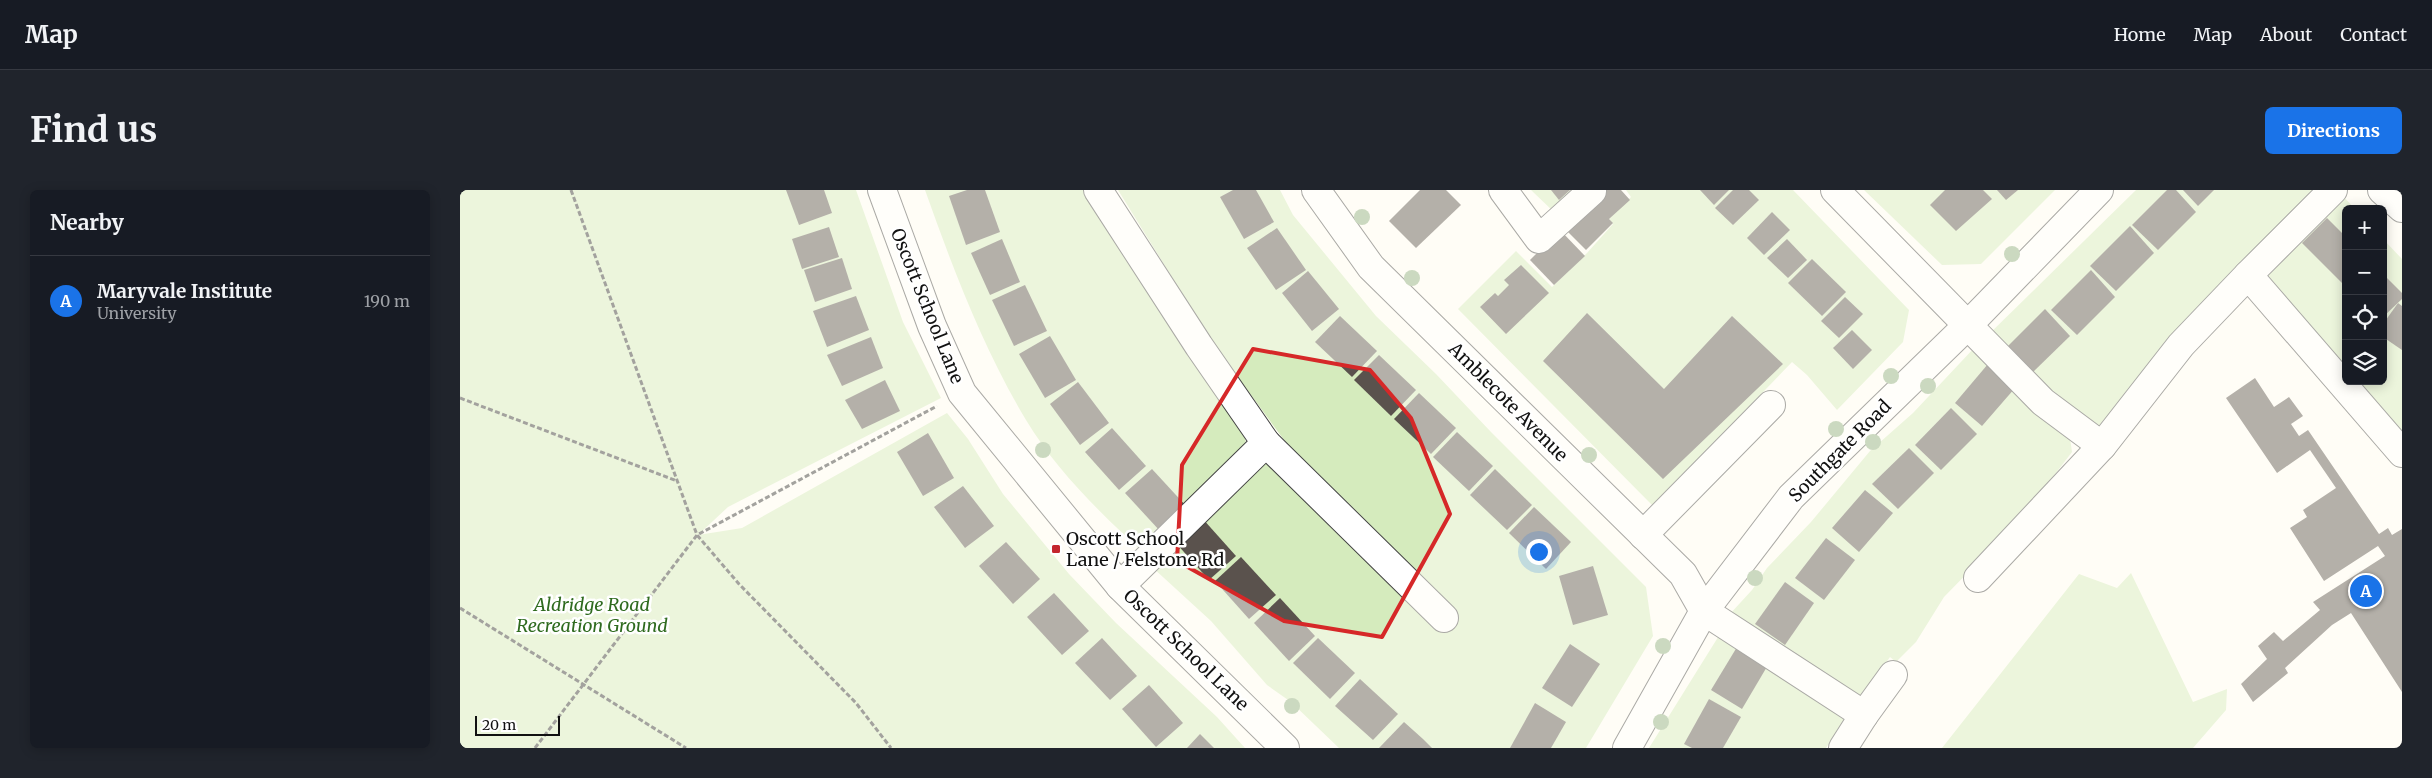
<!DOCTYPE html>
<meta charset="utf-8">
<style>
body{margin:0;font-family:Merriweather,serif;background:#20242c;color:#f1f3f6}
.controls{position:absolute;right:15px;top:15px;display:grid;overflow:hidden;border-radius:8px;box-shadow:0 2px 12px #0003}
.controls button{width:45px;height:45px;display:grid;place-items:center;padding:0;border:0;border-bottom:1px solid #363941;background:#171b24;color:#f1f3f6;font:25px sans-serif}
.scale{position:absolute;left:15px;bottom:12px;width:85px;box-sizing:border-box;padding-left:5px;border:2px solid #111;border-top:0;font-size:14px;line-height:18px;white-space:nowrap;color:#111;-webkit-text-stroke:4px #fff;paint-order:stroke}
.you{position:absolute;left:1078px;top:361px;width:18px;height:18px;margin:-12px;border:4px solid #fff;border-radius:50%;background:#1a73e8;box-shadow:0 0 0 8px #1a73e833}
.badge{display:grid;place-items:center;width:32px;height:32px;border-radius:50%;background:#1a73e8;color:#fff;font-size:16px;font-weight:700}
.pin{position:absolute;translate:-50% -50%;border:2px solid #fff;box-shadow:0 1px 5px #0006}
.list{margin:0;padding:0;list-style:none}
h2{display:flex;justify-content:space-between;align-items:center;height:65px;margin:0;padding:0 20px;font-size:21px}
h2 small{font-size:16px;font-weight:400;color:#9ea1a6}
.list li{display:grid;grid-template-columns:32px 1fr auto;gap:15px;align-items:center;box-sizing:border-box;height:90px;padding:0 20px;border-top:1px solid #363941}
.list b{display:block;font-size:19px;white-space:nowrap}
.list p{margin:0;font-size:16px;white-space:nowrap;color:#9ea1a6}
.list em{font-size:16px;font-style:normal;color:#9ea1a6}
.icon{flex:none;width:28px;height:28px;fill:none;stroke:currentColor;stroke-width:2;stroke-linecap:round;stroke-linejoin:round}
.map{position:relative;flex:none;width:1942px;height:558px;overflow:hidden;border-radius:8px}
header{display:flex;align-items:center;gap:30px;box-sizing:border-box;height:70px;padding:0 25px;background:#171b24;border-bottom:1px solid #363941}
header strong{font-size:24px}
nav{display:flex;gap:28px;margin-inline-start:auto;font-size:18px}
.intro{display:flex;align-items:center;justify-content:space-between;box-sizing:border-box;height:120px;padding:0 30px}
h1{margin:0;font-size:35px}
.button{padding:12px 22px;border-radius:8px;background:#1a73e8;color:#fff;font-size:18px;font-weight:700}
main{display:flex;gap:30px;padding:0 30px}
aside{flex:1;background:#171b24;border-radius:8px;box-shadow:0 2px 12px #0003}
.map>svg:first-child{display:block}
.green{fill:#d5ebbd}
.building{fill:#5a524d}
.lines{fill:none;stroke-linecap:round;stroke-linejoin:round}
.minor-casing{stroke:#444;stroke-width:30}
.path{stroke:#333;stroke-width:3;stroke-dasharray:5 2.5;stroke-linecap:butt}
.minor{stroke:#fff;stroke-width:28}
.tree{fill:#8dad7f}
.marked{fill:none;stroke:#d62828;stroke-width:4;stroke-linejoin:round}
.poi-dot{fill:#c4262e;stroke:#fff;stroke-width:2}
.labels{text-anchor:middle;stroke-width:5;stroke-linejoin:round;paint-order:stroke}
.street-label{font-size:18px;fill:#111;stroke:#fff}
.poi-label{font-size:18px;fill:#111;stroke:#fff;text-anchor:start}
.park-label{font-size:18px;font-style:italic;fill:#2f6b1f;stroke:#fff}
</style>
<header>
<strong>Map</strong>
<nav><a>Home</a><a>Map</a><a>About</a><a>Contact</a></nav>
</header>
<div class="intro"><h1>Find us</h1><a class="button">Directions</a></div>
<main>
<aside>
<h2>Nearby<small></small></h2>
<ul class="list">
<li><span class="badge">A</span><div><b>Maryvale Institute</b><p>University</p></div><em>190 m</em></li>
</ul>
</aside>
<div class="map">
<svg width="1942" height="558" viewBox="0 0 1942 558">
<rect width="100%" height="100%" fill="#fffdf5"/>
<!-- green -->
<g class="green">
<path d="M0 0H396L443 132 481 208 268 317 238 345 282 338 487 223 508 249 543 304 609 384 656 433 757 527 785 558H0Z"/>
<path d="M465 0H628L761 212C777 230 786 238 787 263L684 363C641 324 596 280 566 230 523 158 493 79 465 0Z"/>
<path d="M658 0H820L833 25 916 126 976 184 1031 242 1186 397 1193 446 1126 558H879L831 512 807 495 751 431 692 377 798 273 813 272 982 443 999 427 939 371 903 328 827 254 752 152Z"/>
<path d="M1071 0H1120L1096 24Z"/>
<path d="M1166 0H1333L1449 120 1443 152 1377 220 1347 185 1332 172 1193 316 998 119 1056 61 1092 97 1127 63 1153 34 1149 29 1171 7Z"/>
<path d="M1404 0H1595L1521 74 1482 75Z"/>
<path d="M1676 0H1861L1643 235 1634 237 1523 150Z"/>
<path d="M1882 5 1895 19H1886V178L1823 113 1808 85Z"/>
<path d="M1923 49 1942 69V247L1897 191H1923Z"/>
<path d="M1515 157 1610 248 1612 262 1566 322 1541 343 1526 364 1484 407 1456 452 1436 472 1430 467 1403 505 1388 508 1269 425 1292 400 1307 378 1351 332 1410 261 1453 223Z"/>
<path d="M1671 383 1733 512 1767 499 1766 520 1733 558H1482L1619 384 1657 398Z"/>
<path d="M1260 444 1372 512 1369 519 1385 528 1366 558H1189Z"/>
</g>
<!-- building -->
<g class="building">
<path d="M326 0H364L372 23 339 35Z"/>
<path d="M507 0H525L540 42 506 55 489 6Z"/>
<path d="M773 0H796L814 32 784 49 760 7Z"/>
<path d="M960 0H986L1001 15 956 58 929 31Z"/>
<path d="M1091 0H1110L1099 10Z"/>
<path d="M1143 0H1161L1170 10 1149 29 1153 33 1126 60 1104 38Z"/>
<path d="M1240 0H1269L1254 15Z"/>
<path d="M1273 0H1289L1299 10 1273 35 1255 18Z"/>
<path d="M1485 0H1523L1532 9 1496 41 1470 15Z"/>
<path d="M1537 0H1558L1546 10Z"/>
<path d="M1707 0H1716L1736 22 1698 60 1672 35Z"/>
<path d="M1723 0H1754L1738 16Z"/>
<path d="M1312 22 1330 40 1304 65 1287 48Z"/>
<path d="M1867 28 1886 47V97L1842 53Z"/>
<path d="M1670 36 1694 63 1656 101 1630 76Z"/>
<path d="M369 37 379 67 342 79 332 49Z"/>
<path d="M817 38 846 80 816 100 787 58Z"/>
<path d="M1100 40 1125 66 1094 95 1070 70Z"/>
<path d="M542 49 560 92 530 105 511 63Z"/>
<path d="M1327 49 1347 70 1328 88 1307 68Z"/>
<path d="M382 68 392 99 355 112 344 80Z"/>
<path d="M1352 69 1386 102 1362 126 1328 93Z"/>
<path d="M1061 75 1089 103 1046 144 1020 117 1035 103 1038 106 1049 95 1044 90Z"/>
<path d="M1631 80 1655 107 1617 145 1591 120Z"/>
<path d="M848 81 879 119 852 141 822 103Z"/>
<path d="M1923 84 1942 103V109L1923 127Z"/>
<path d="M565 95 587 141 554 156 532 110Z"/>
<path d="M396 106 409 140 367 157 353 121Z"/>
<path d="M1385 107 1403 124 1379 148 1361 131Z"/>
<path d="M1938 113 1942 116V160L1923 147V134Z"/>
<path d="M1585 119 1610 146 1571 184 1545 159Z"/>
<path d="M1127 123 1204 199 1272 126 1323 174 1203 289 1083 171Z"/>
<path d="M880 126 917 161 892 187 855 152Z"/>
<path d="M1392 140 1412 160 1393 179 1373 158Z"/>
<path d="M590 146 616 190 585 208 559 164Z"/>
<path d="M411 147 423 178 382 196 367 165Z"/>
<path d="M919 165 956 200 931 226 894 190Z"/>
<path d="M1528 174 1555 198 1522 236 1495 213Z"/>
<path d="M1795 188 1814 217 1829 207 1843 226 1831 234 1839 246 1848 240 1919 344 1928 338 1932 345 1942 339V502L1891 423 1872 435 1825 478 1828 483 1793 512 1781 494 1807 469 1798 456 1814 442 1823 451 1860 420 1853 412 1925 366 1918 356 1864 391 1830 338 1847 327 1843 320 1876 298 1850 260 1817 283 1766 208Z"/>
<path d="M425 190 440 221 402 239 385 210Z"/>
<path d="M618 192 649 233 620 255 590 214Z"/>
<path d="M959 203 996 238 971 264 934 229Z"/>
<path d="M1491 218 1517 244 1481 280 1455 255Z"/>
<path d="M652 238 686 276 659 300 625 262Z"/>
<path d="M997 242 1033 276 1009 301 973 267Z"/>
<path d="M468 243 494 288 463 306 437 262Z"/>
<path d="M1449 258 1474 283 1438 319 1412 294Z"/>
<path d="M692 279 727 317 700 341 665 303Z"/>
<path d="M1035 279 1072 315 1047 340 1010 305Z"/>
<path d="M503 296 534 336 505 358 474 317Z"/>
<path d="M1405 300 1433 323 1399 362 1372 338Z"/>
<path d="M1074 317 1111 352 1086 379 1049 343Z"/>
<path d="M742 328 776 366 749 390 715 352Z"/>
<path d="M1366 348 1395 370 1364 410 1335 388Z"/>
<path d="M546 352 580 389 553 414 519 376Z"/>
<path d="M781 367 816 405 789 429 755 391Z"/>
<path d="M1133 376 1148 425 1113 435 1099 386Z"/>
<path d="M1325 392 1354 413 1325 455 1295 434Z"/>
<path d="M594 403 629 441 602 465 567 427Z"/>
<path d="M820 408 855 446 829 471 794 433Z"/>
<path d="M642 448 677 486 650 510 615 473Z"/>
<path d="M858 448 895 483 870 509 833 473Z"/>
<path d="M1110 454 1140 474 1112 517 1082 498Z"/>
<path d="M1277 457 1308 475 1282 519 1251 500Z"/>
<path d="M900 489 938 524 913 550 875 516Z"/>
<path d="M689 495 723 533 696 557 662 519Z"/>
<path d="M1249 509 1281 527 1263 558H1232L1224 554Z"/>
<path d="M1075 513 1106 532 1091 558H1050Z"/>
<path d="M944 532 963 549 972 558H919Z"/>
<path d="M740 544 754 558H727Z"/>
</g>
<g class="lines">
<!-- minor casing -->
<g class="minor-casing">
<g id="minor">
<path d="M422 0 472 136 502 203 660 396 825 558"/>
<path d="M638 0 739 156 806 253"/>
<path d="M856 0 911 77 1223 384 1244 421 1404 525"/>
<path d="M1043 0 1079 49 1132 1"/>
<path d="M1375 0 1583 212 1642 256 1721 155 1788 85 1942 263"/>
<path d="M1922 0 1942 18"/>
<path d="M1788 85 1873 0"/>
<path d="M1183 345 1311 215"/>
<path d="M1518 388 1642 256"/>
<path d="M660 396 806 253 984 428"/>
<path d="M1167 558 1244 421 1331 307 1508 135 1639 0"/>
<path d="M1383 558 1404 525 1433 485"/>
</g>
</g>
<!-- path -->
<g class="path">
<path d="M111 0 237 345 279 394 396 513 431 558"/>
<path d="M0 208 217 291"/>
<path d="M0 418 226 558"/>
<path d="M75 558 237 345 477 216"/>
</g>
<!-- minor -->
<use href="#minor" class="minor"/>
</g>
<!-- trees -->
<g class="tree">
<circle cx="902" cy="27" r="8"/>
<circle cx="1552" cy="64" r="8"/>
<circle cx="952" cy="88" r="8"/>
<circle cx="1431" cy="186" r="8"/>
<circle cx="1468" cy="196" r="8"/>
<circle cx="1376" cy="239" r="8"/>
<circle cx="1413" cy="252" r="8"/>
<circle cx="583" cy="260" r="8"/>
<circle cx="1129" cy="265" r="8"/>
<circle cx="1295" cy="388" r="8"/>
<circle cx="1203" cy="456" r="8"/>
<circle cx="832" cy="516" r="8"/>
<circle cx="1201" cy="532" r="8"/>
</g>
<!-- marked area -->
<path d="M0 0H1942V558H0ZM793 159 910 180 951 228 990 324 922 447 824 431 717 371 722 275Z" fill="#fffdf5" fill-opacity=".55" fill-rule="evenodd"/>
<path class="marked" d="M793 159 910 180 951 228 990 324 922 447 824 431 717 371 722 275Z"/>
<!-- markers -->
<rect class="poi-dot" x="591" y="354" width="10" height="10" rx="2.5"/>
<g class="labels">
<!-- street labels -->
<g class="street-label">
<text transform="translate(467 116) rotate(68)" y="6">Oscott School Lane</text>
<text transform="translate(1048 212) rotate(45)" y="6">Amblecote Avenue</text>
<text transform="translate(1380 261) rotate(-45)" y="6">Southgate Road</text>
<text transform="translate(726 460) rotate(44)" y="6">Oscott School Lane</text>
</g>
<!-- poi labels -->
<g class="poi-label">
<text x="606" y="355">Oscott School<tspan x="606" dy="21">Lane / Felstone Rd</tspan></text>
</g>
<!-- park labels -->
<g class="park-label">
<text x="132" y="421">Aldridge Road<tspan x="132" dy="21">Recreation Ground</tspan></text>
</g>
</g>
</svg>
<div class="controls">
<button>+</button>
<button>−</button>
<button><svg class="icon" aria-label="locate" viewBox="0 0 24 24"><circle cx="12" cy="12" r="6"/><path d="M12 2v4M12 18v4M2 12h4M18 12h4"/></svg></button>
<button><svg class="icon" aria-label="layers" viewBox="0 0 24 24"><path d="M12 4l9 5-9 5-9-5zM3 14l9 5 9-5"/></svg></button>
</div>
<div class="scale">20 m</div>
<div class="you"></div>
<div class="pin badge" style="left:1906px;top:401px">A</div>
</div>
</main>
